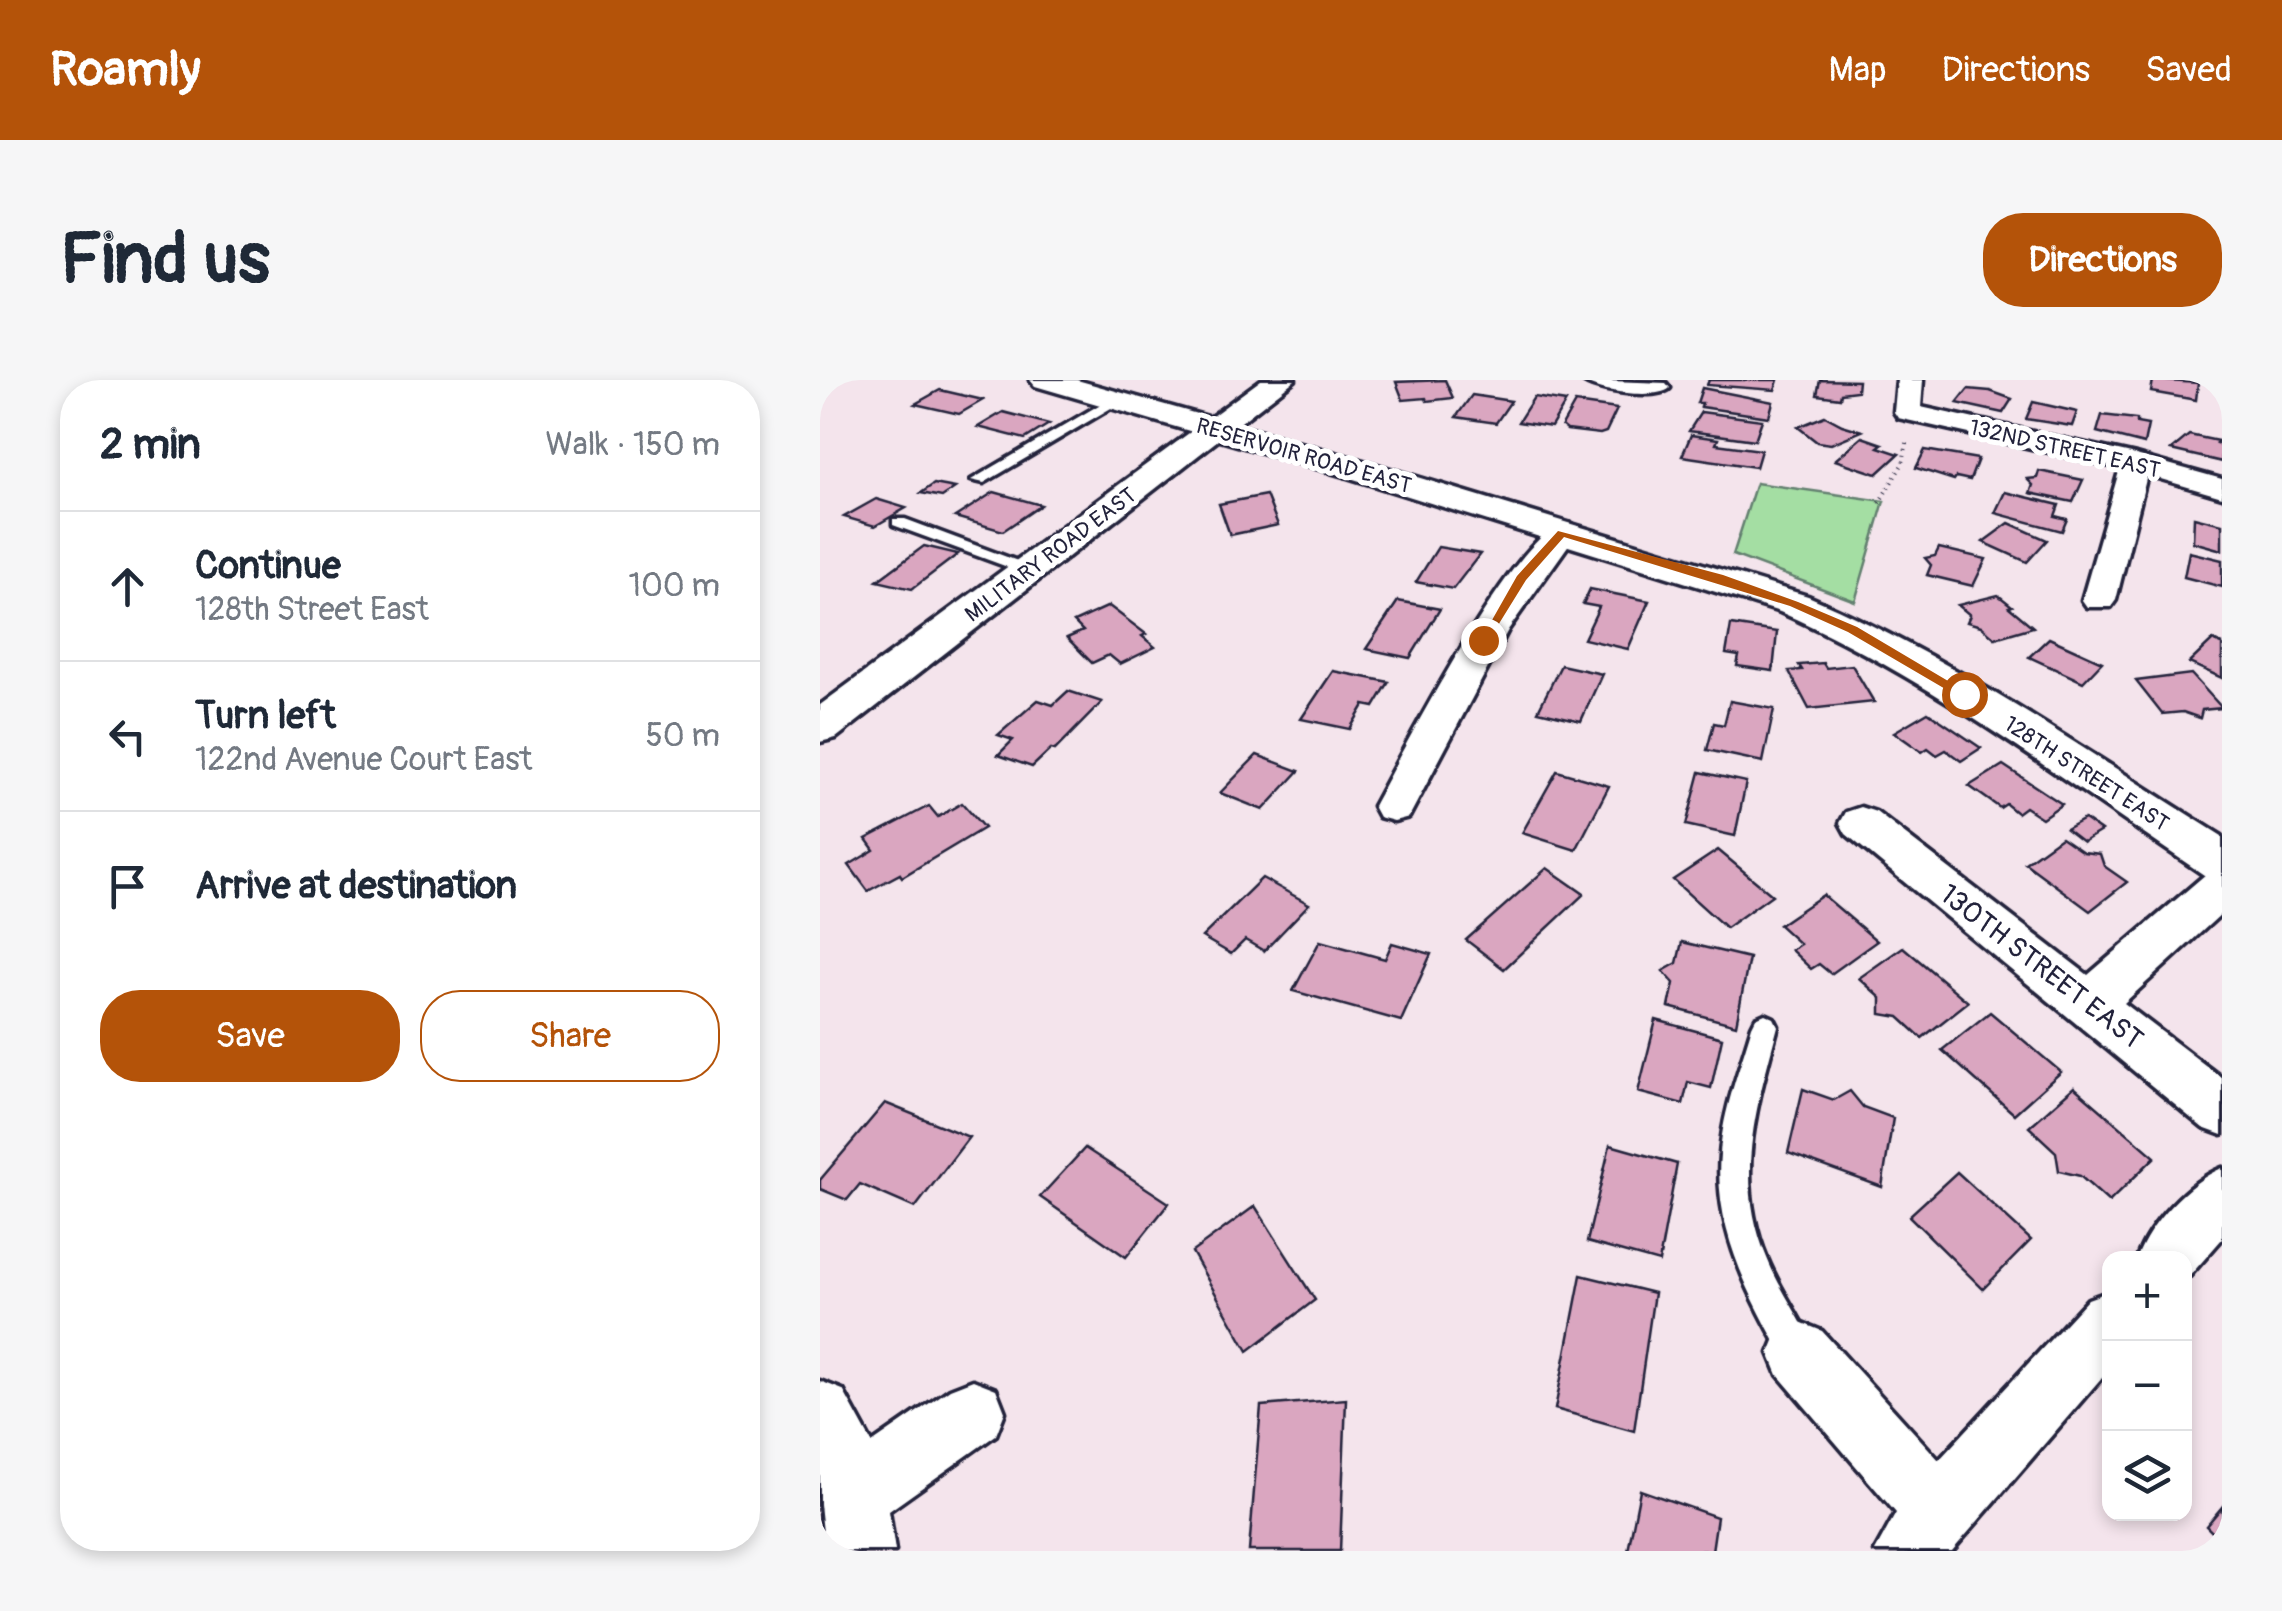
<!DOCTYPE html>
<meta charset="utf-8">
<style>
body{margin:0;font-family:Pangolin,sans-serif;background:#f6f6f7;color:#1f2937}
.controls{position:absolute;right:30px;bottom:30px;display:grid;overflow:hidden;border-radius:20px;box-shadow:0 5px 15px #0003}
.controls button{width:90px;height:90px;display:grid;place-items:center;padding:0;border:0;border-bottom:2px solid #e0e1e3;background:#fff;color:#1f2937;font:50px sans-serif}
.stop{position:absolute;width:30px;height:30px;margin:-22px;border:8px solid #b45309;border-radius:50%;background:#fff}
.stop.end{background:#b45309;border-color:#fff;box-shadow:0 2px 10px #0008}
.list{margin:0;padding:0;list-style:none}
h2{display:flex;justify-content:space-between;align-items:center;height:130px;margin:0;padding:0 40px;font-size:42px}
h2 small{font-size:32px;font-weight:400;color:#747a83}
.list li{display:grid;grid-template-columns:65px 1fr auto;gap:30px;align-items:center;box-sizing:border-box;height:150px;padding:0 40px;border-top:2px solid #e0e1e3}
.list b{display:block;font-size:38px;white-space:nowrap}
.list p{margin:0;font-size:32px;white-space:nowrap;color:#747a83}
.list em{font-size:32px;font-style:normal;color:#747a83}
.actions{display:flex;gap:20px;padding:30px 40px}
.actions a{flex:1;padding:22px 0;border:2px solid #b45309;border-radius:40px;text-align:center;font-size:35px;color:#b45309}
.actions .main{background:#b45309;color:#fff}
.icon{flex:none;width:55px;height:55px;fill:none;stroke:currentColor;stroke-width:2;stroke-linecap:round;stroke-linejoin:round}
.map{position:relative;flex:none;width:1402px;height:1171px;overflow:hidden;border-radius:40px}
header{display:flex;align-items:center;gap:60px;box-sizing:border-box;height:140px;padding:0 50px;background:#b45309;color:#fff}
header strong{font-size:48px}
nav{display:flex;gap:55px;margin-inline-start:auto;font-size:35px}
.intro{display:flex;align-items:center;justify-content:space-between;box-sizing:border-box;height:240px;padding:0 60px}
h1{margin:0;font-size:70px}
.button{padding:25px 45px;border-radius:40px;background:#b45309;color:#fff;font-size:35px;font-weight:700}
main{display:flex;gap:60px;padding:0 60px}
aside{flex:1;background:#fff;border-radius:40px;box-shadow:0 5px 15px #0003}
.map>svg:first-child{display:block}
.green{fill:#a4dea3;stroke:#63806f;stroke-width:2.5}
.building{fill:#daa6c0;stroke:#22223b;stroke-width:2.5}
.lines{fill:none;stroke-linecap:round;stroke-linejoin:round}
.service-casing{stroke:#22223b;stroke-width:7}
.minor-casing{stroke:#22223b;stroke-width:7}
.tertiary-casing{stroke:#22223b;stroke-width:7}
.secondary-casing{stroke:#22223b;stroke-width:7}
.path{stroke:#22223b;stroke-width:4;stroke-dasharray:1 5;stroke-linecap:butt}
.service{fill:#fff;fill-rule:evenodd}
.minor{fill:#fff;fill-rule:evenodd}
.tertiary{fill:#fff;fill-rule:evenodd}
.secondary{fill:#fff;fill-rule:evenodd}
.route{fill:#b45309}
.labels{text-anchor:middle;stroke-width:10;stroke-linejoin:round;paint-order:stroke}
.far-street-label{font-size:22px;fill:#22223b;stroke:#fff}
.street-label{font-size:28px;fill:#22223b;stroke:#fff}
</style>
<header>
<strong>Roamly</strong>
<nav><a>Map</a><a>Directions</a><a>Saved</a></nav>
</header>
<div class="intro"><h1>Find us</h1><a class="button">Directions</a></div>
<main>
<aside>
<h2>2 min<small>Walk · 150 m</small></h2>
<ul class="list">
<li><svg class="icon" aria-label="ahead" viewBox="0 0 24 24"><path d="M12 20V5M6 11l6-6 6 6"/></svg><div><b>Continue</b><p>128th Street East</p></div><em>100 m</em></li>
<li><svg class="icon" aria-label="left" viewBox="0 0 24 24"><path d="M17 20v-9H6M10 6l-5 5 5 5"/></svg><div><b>Turn left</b><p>122nd Avenue Court East</p></div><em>50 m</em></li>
<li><svg class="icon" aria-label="arrive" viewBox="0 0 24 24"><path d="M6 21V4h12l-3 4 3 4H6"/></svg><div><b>Arrive at destination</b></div></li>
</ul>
<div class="actions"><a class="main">Save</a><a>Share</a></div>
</aside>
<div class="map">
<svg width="1402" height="1171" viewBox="0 0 1402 1171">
<rect width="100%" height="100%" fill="#f4e4ec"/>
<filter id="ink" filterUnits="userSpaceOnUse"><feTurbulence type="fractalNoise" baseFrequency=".01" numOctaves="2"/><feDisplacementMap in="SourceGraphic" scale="20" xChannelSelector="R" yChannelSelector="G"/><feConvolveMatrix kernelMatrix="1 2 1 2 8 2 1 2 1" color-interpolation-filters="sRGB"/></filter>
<g filter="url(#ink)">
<!-- green -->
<path class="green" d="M936 103 1064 121 1035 221 913 175Z"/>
<!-- building -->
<g class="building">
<path d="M625 0 633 18 607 21 606 18 583 20 576 2Z"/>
<path d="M889 0H958L955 10 887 5Z"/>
<path d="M1000 0 1038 1 1037 11 1021 13 1020 18 997 15Z"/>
<path d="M1333 0 1378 3 1376 20 1331 12Z"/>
<path d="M882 8 953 22 949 37 881 27 882 23H877Z"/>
<path d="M1148 9 1170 11 1192 19 1183 33 1137 23Z"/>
<path d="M120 10 163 20 139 34 95 24Z"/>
<path d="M652 15 691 21 676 43 636 37Z"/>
<path d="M714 17 746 22 731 47 698 42Z"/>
<path d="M1213 22 1257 32 1252 46 1206 39Z"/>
<path d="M755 23 797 29 786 52 780 54 747 50 742 46Z"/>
<path d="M183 32 229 44 205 59 158 47Z"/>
<path d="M881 32 942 40 935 60 869 51Z"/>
<path d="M1282 35 1317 39V43L1328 45 1324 64 1277 52Z"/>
<path d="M1005 36 1022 45 1042 51 1011 64 997 62 978 47Z"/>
<path d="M871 55 898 59 896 64 941 70 936 87 862 76Z"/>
<path d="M1369 55 1398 61 1396 63 1402 66V82L1351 70Z"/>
<path d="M1042 57 1062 64 1058 67 1079 74 1057 94 1015 80Z"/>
<path d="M1105 70 1158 79 1150 100 1136 97 1134 100 1096 88Z"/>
<path d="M1219 91 1263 100 1253 122 1210 113 1213 105 1207 99 1217 98Z"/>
<path d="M114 104 135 108 122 117 101 113Z"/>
<path d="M174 112 221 125 183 151 135 137Z"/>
<path d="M1185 112 1239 125 1235 136 1247 139 1242 151 1175 133Z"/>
<path d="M446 115 458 145 410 155 399 124Z"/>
<path d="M56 119 86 128 55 146 24 137Z"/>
<path d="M1374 137 1402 144V170L1373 162Z"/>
<path d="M1189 143 1227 160 1207 182 1163 162Z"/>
<path d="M104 166 138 174 92 209 57 201Z"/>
<path d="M618 167 660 174 633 209 596 202Z"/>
<path d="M1119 168 1166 179 1153 206 1107 195 1111 185 1105 178 1115 176Z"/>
<path d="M1369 172 1402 180V207L1364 197Z"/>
<path d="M770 209 829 221 808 269 764 259 779 227 763 224Z"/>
<path d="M1178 215 1192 226 1189 227 1213 247 1175 258 1161 246 1147 242 1150 235 1138 225Z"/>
<path d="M578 221 620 229 590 278 546 269Z"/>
<path d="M289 226 326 254 322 256 335 267 300 284 289 275 272 283 247 258 263 251 254 242Z"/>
<path d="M911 245 957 252 953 291 917 286 919 276 906 274Z"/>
<path d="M1229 258 1282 282 1263 302 1209 277Z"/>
<path d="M1393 260 1402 264V298L1369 283Z"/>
<path d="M1003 283 1006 288 1032 285 1054 322 989 329 969 291 982 290 979 285Z"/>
<path d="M741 285 782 294 761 341 718 331Z"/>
<path d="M513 291 569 302 554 327 544 325 530 349 481 339Z"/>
<path d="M1371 294 1402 328 1382 330 1380 338 1363 332 1342 334 1316 301Z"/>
<path d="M248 311 282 322 235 370 231 369 212 387 178 375 193 360 178 355 218 320 233 325Z"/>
<path d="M910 321 954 329 943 382 887 370 894 343 904 345Z"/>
<path d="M1108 332 1161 368 1141 381 1126 370 1117 375 1108 368 1102 372 1074 352Z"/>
<path d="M437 375 479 391 443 430 400 413Z"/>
<path d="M1183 385 1242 424 1222 438 1205 427 1197 433 1186 424 1180 428 1149 406Z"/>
<path d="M737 391 789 406 756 470 702 453Z"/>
<path d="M880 392 926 402 915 456 866 445Z"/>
<path d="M142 423 164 448 82 497 80 494 48 511 29 485 54 470 46 459 109 426 118 437Z"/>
<path d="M1264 439 1281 451 1263 462 1246 449Z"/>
<path d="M1241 457 1263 472 1280 474 1284 486 1307 502 1270 531 1205 483Z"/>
<path d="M898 470 952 515 906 548 853 500Z"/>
<path d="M727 488 764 514 684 589 646 560Z"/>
<path d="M442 498 489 524 444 571 425 560 411 574 382 557Z"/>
<path d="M1003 515 1057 561 1011 594 999 584 991 589 971 570 980 564 959 545Z"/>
<path d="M500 561 565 579 572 563 611 574 581 641 473 611Z"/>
<path d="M862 562 929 578 916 645 849 627 854 603 843 591 857 583Z"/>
<path d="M1083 567 1148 622 1102 658 1079 637 1061 634V618L1039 598Z"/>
<path d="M1170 632 1241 692 1194 734 1122 670Z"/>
<path d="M836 640 902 658 891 708 868 702 863 724 818 712Z"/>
<path d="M1254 707 1335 777 1289 822 1260 796 1239 791 1236 772 1209 747Z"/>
<path d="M983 709 1014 720 1030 711 1043 727 1073 738 1062 807 968 773Z"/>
<path d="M65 723 149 757 95 828 40 804 27 820 0 809V800Z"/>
<path d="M790 765 857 784 839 882 767 862Z"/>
<path d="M265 768 349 823 306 877 220 817Z"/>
<path d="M1137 792 1211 860 1163 909 1089 836Z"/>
<path d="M435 826 495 920 428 971 372 872Z"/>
<path d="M761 895 834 913 814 1051 735 1029Z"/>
<path d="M526 1019 520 1171H429L441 1026Z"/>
<path d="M820 1110 897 1137 892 1171H808Z"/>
<path d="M1402 1127V1162L1386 1146Z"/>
</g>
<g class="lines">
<!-- service casing -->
<g class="service-casing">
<g id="service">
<path d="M291 18 303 21 164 103 151 100Z"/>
<path d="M73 139H85L219 189 204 193 73 145Z"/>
<path d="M945 634 954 638 958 646C937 725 913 798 947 878 960 911 983 940 996 973L992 985 980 989 968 985C932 920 893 851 900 774 903 730 920 688 932 646L936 638Z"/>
</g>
</g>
<!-- minor casing -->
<g class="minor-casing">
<g id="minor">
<path d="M762 0 846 3 850 8C838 20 774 12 762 0Z"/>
<path d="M1077 0H1103L1101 27 1316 75 1402 99V117L1327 95 1296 220 1291 227H1267L1262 220 1300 88 1078 38 1074 32Z"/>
<path d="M742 144 753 146 757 153 688 250 589 437 574 441 559 437 553 426C581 375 693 156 742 144Z"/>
<path d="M1041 427 1056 432 1268 595 1386 494 1402 489V533L1304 623 1402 698V755L1383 748 1026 454 1020 443 1026 432Z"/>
<path d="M1402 788V859L1367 899 1364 878H1317C1329 844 1368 802 1402 788Z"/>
<path d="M1290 911V988L1132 1171H1055L1076 1133 958 995 949 973 958 951 980 942 1002 951 1119 1080 1268 919Z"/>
<path d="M153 1000 176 1009 185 1032 176 1055 69 1131 75 1171H5L0 1124V1001L23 1010 52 1063 130 1009Z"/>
</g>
</g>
<!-- tertiary casing -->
<g class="tertiary-casing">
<path id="tertiary" d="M210 0H257L551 83 988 216C1134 278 1267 372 1402 456V500L1384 495C1247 403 1112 299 960 232L527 97 215 6Z"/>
</g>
<!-- secondary casing -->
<g class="secondary-casing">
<path id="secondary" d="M441 0H475L16 358 0 362V325Z"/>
</g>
<!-- path -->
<path class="path" d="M1059 123 1083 83 1087 61"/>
<!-- service -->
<use href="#service" class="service"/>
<!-- minor -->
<use href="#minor" class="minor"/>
<!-- tertiary -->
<use href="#tertiary" class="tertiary"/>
<!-- secondary -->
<use href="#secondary" class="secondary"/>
</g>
</g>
<!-- route -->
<path class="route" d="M738 151 903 195 978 222 1037 247 1150 314 1139 317 1028 252 970 226 744 157 706 200 667 263H659L697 196Z"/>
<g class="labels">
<!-- far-street labels -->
<g class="far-street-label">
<text transform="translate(1245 68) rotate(13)" y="8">132ND STREET EAST</text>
<text transform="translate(484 75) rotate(16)" y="8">RESERVOIR ROAD EAST</text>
<text transform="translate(230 174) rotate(-37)" y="8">MILITARY ROAD EAST</text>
<text transform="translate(1267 393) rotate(33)" y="8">128TH STREET EAST</text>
</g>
<!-- street labels -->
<g class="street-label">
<text transform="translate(1222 586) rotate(38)" y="10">130TH STREET EAST</text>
</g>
</g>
</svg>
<div class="controls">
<button>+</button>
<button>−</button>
<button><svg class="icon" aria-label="layers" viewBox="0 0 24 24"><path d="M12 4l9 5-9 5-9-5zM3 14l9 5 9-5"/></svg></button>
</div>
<div class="stop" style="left:1144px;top:314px"></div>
<div class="stop end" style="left:663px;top:260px"></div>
</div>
</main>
